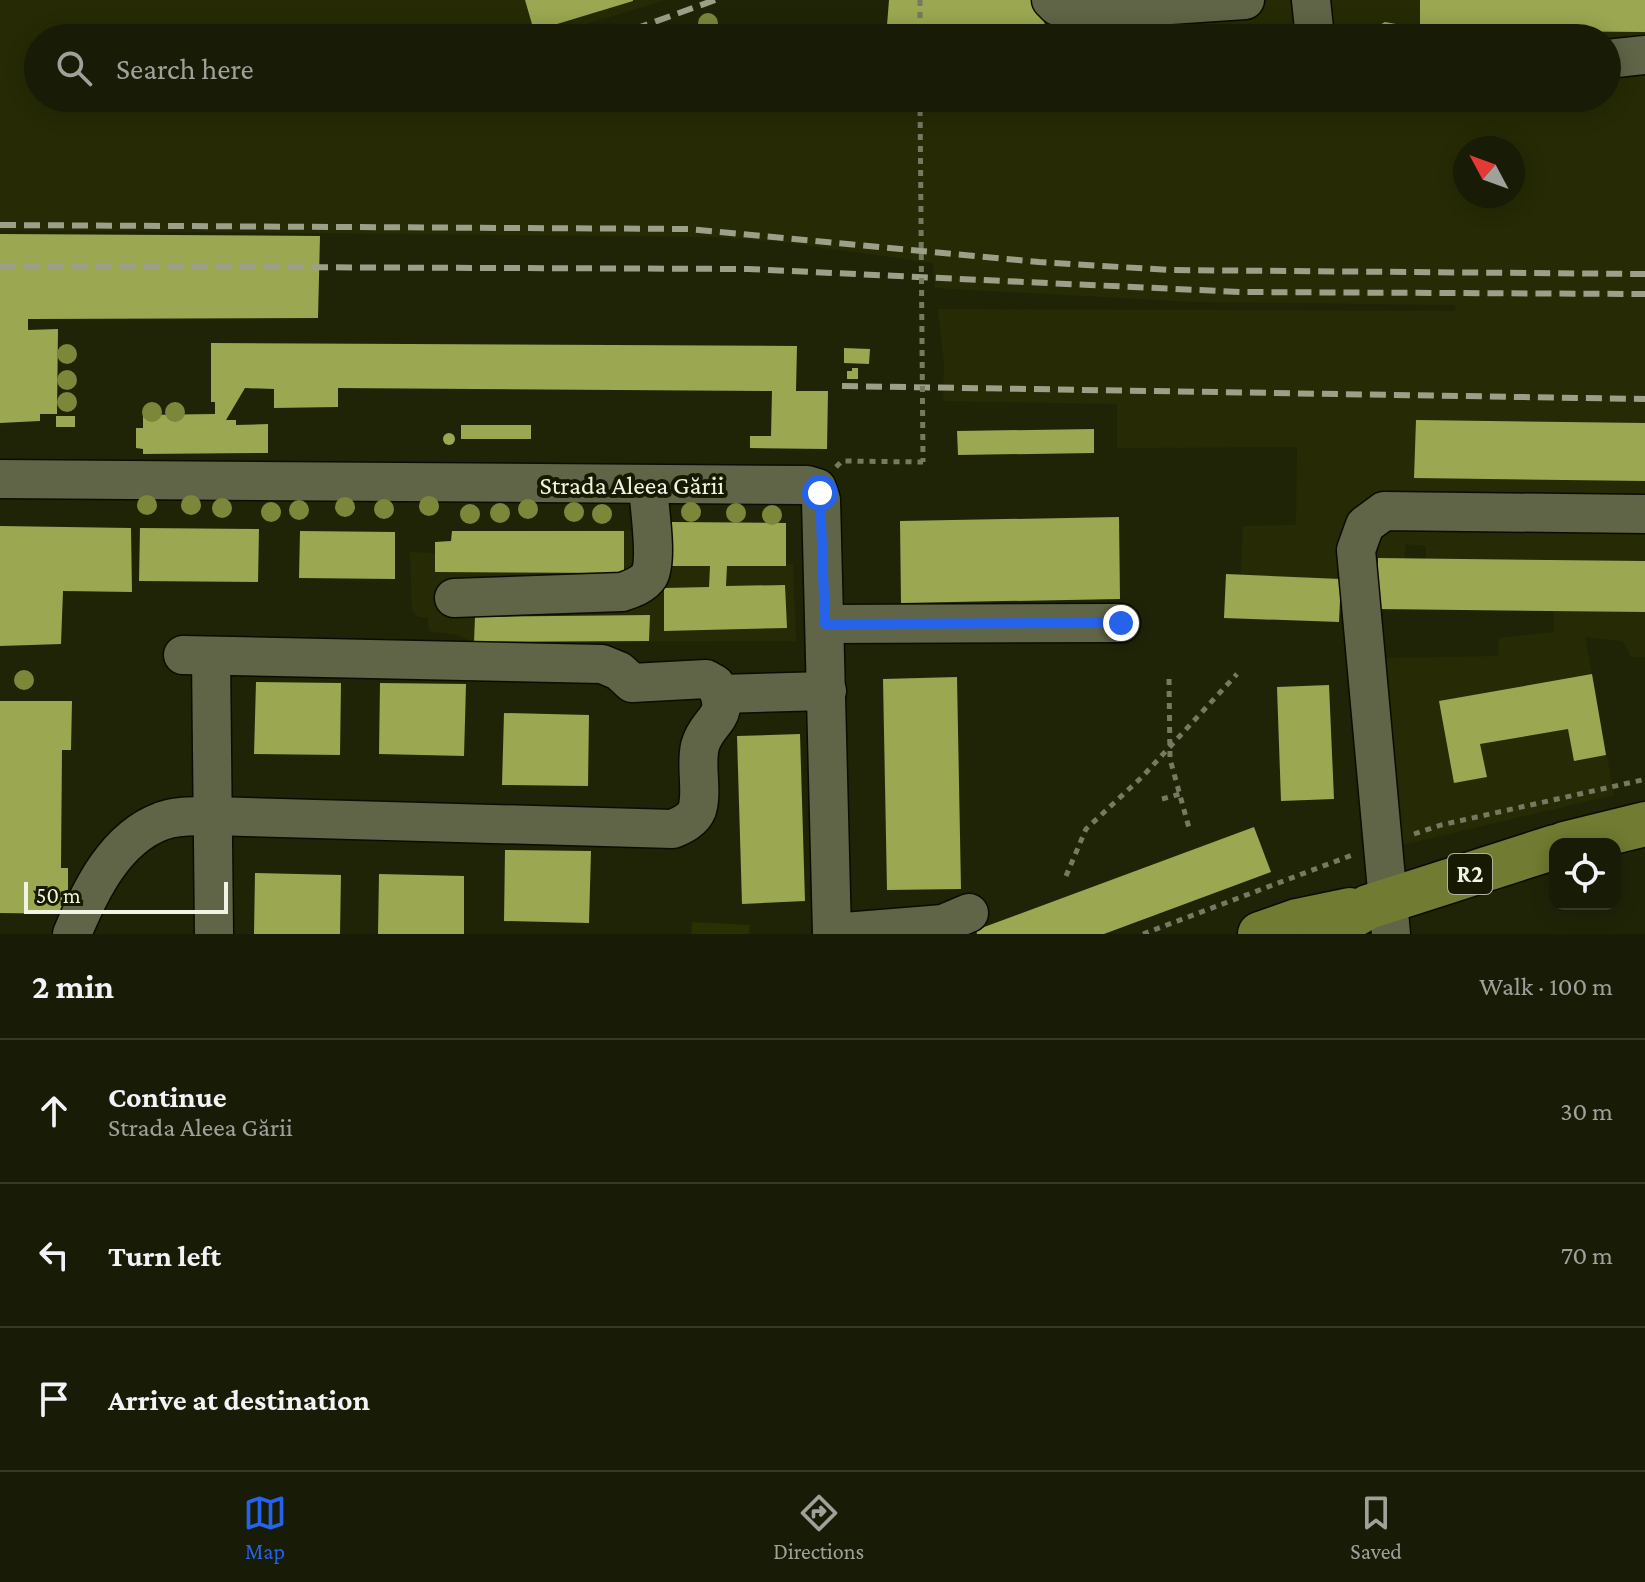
<!DOCTYPE html>
<meta charset="utf-8">
<style>
body{margin:0;font-family:"Crimson Pro",serif;background:#21240f;color:#f1f3f6}
.controls{position:absolute;right:24px;bottom:24px;display:grid;overflow:hidden;border-radius:16px;box-shadow:0 4px 20px #0003}
.controls button{width:72px;height:72px;display:grid;place-items:center;padding:0;border:0;border-bottom:2px solid #363927;background:#181b05;color:#f1f3f6;font:40px sans-serif}
.compass{position:absolute;left:1453px;top:136px;width:72px;height:72px;border-radius:50%;background:#181b05;box-shadow:0 4px 20px #0003;rotate:311deg}
.scale{position:absolute;left:24px;bottom:20px;width:204px;box-sizing:border-box;padding-left:8px;border:4px solid #f0f4e2;border-top:0;font-size:22px;line-height:28px;white-space:nowrap;color:#f0f4e2;-webkit-text-stroke:6px #171a00;paint-order:stroke}
.stop{position:absolute;width:24px;height:24px;margin:-18px;border:6px solid #2563eb;border-radius:50%;background:#fff}
.stop.end{background:#2563eb;border-color:#fff;box-shadow:0 2px 8px #0008}
.list{margin:0;padding:0;list-style:none}
h2{display:flex;justify-content:space-between;align-items:center;height:104px;margin:0;padding:0 32px;font-size:34px}
h2 small{font-size:26px;font-weight:400;color:#9fa19a}
.list li{display:grid;grid-template-columns:52px 1fr auto;gap:24px;align-items:center;box-sizing:border-box;height:144px;padding:0 32px;border-top:2px solid #363927}
.list b{display:block;font-size:30px;white-space:nowrap}
.list p{margin:0;font-size:26px;white-space:nowrap;color:#9fa19a}
.list em{font-size:26px;font-style:normal;color:#9fa19a}
.icon{flex:none;width:44px;height:44px;fill:none;stroke:currentColor;stroke-width:2;stroke-linecap:round;stroke-linejoin:round}
.map{position:relative;flex:none;width:1645px;height:934px;overflow:hidden}
.search{position:absolute;background:#181b05;box-shadow:0 4px 20px #0003;left:24px;right:24px;top:24px;height:88px;display:flex;align-items:center;gap:20px;box-sizing:border-box;padding:0 28px;border-radius:44px;color:#9fa19a;font-size:30px}
.sheet{height:536px;background:#181b05}
nav{display:flex;justify-content:space-around;align-items:center;box-sizing:border-box;height:112px;border-top:2px solid #363927;background:#181b05;font-size:22px;color:#9fa19a}
nav a{display:grid;justify-items:center;gap:4px}
nav .on{color:#2563eb}
.map>svg:first-child{display:block}
.built{fill:#262b05;fill-rule:evenodd}
.green{fill:#2b3002}
.building{fill:#9ba751}
.lines{fill:none;stroke-linecap:round;stroke-linejoin:round}
.minor-casing{stroke:#0a0d00;stroke-width:41}
.major-casing{stroke:#0a0d00;stroke-width:47}
.path{stroke:#767a61;stroke-width:5;stroke-dasharray:6 6;stroke-linecap:butt}
.minor{stroke:#5f6546;stroke-width:38}
.major{stroke:#717b31;stroke-width:44}
.rail{stroke:#9ca089;stroke-width:6;stroke-dasharray:16 8;stroke-linecap:butt}
.path-bridge{stroke:#767a61;stroke-width:5;stroke-dasharray:6 6;stroke-linecap:butt}
.tree{fill:#7c873a}
.route{stroke:#2563eb;stroke-width:10}
.labels{text-anchor:middle;stroke-width:8;stroke-linejoin:round;paint-order:stroke}
.shield{fill:#171a00;stroke:#afb39e;stroke-width:2}
.shield-label{font-size:24px;font-weight:bold;fill:#f0f4e2}
.street-label{font-size:26px;fill:#f0f4e2;stroke:#171a00}
</style>
<div class="map">
<svg width="1645" height="934" viewBox="0 0 1645 934">
<rect width="100%" height="100%" fill="#202407"/>
<!-- built -->
<g class="built">
<path d="M0 0H665L541 38H38V98H851L894 105 892 98H1607V38H886L889 0H1645V657H1631L1623 641 1585 637 1614 795 1398 846 1382 658 1498 656 1499 638 1554 632 1553 569 1426 562V546L1406 544 1404 559 1378 558 1341 579 1241 575 1243 526 1296 525 1297 447 1117 448V404L943 401 944 363 938 309 1456 311 1455 305 1195 302 935 288 933 263 782 242 711 237 0 230ZM1465 148H1513V196H1465Z"/>
<path d="M672 522 786 523V564H793L796 641 472 642 457 635 429 631 428 617H419L412 611 410 552 435 553V542L451 541 452 531 672 530Z"/>
</g>
<!-- green -->
<path class="green" d="M692 922 750 925 749 934H691Z"/>
<!-- building -->
<g class="building">
<path d="M525 0H633V1L534 31Z"/>
<path d="M889 0H1039L1048 38H886Z"/>
<path d="M1420 0H1645V32L1420 30Z"/>
<path d="M1385 22 1396 24 1404 38H1371L1376 27Z"/>
<path d="M1294 31V38H1150L1149 35Z"/>
<path d="M0 234 320 236 318 318 28 319V330L58 329 57 414H40V421L0 423Z"/>
<path d="M211 343 797 346 796 391H828L827 449 750 448V436H771L772 391 338 388V407L274 408V389L245 388 226 420H236V425L268 424V453L143 454V449L136 448V428H143V415L215 414V402H211Z"/>
<path d="M844 348 870 349 869 364 844 363Z"/>
<path d="M852 368H858V379H847V371H852Z"/>
<rect x="56" y="416" width="19" height="11"/>
<path d="M1416 420 1645 423V481L1414 478Z"/>
<rect x="461" y="425" width="70" height="14"/>
<path d="M1094 429V453L958 455 957 431Z"/>
<circle cx="449" cy="439" r="6"/>
<path d="M1119 517 1120 599 901 603 900 521Z"/>
<path d="M672 522 786 523V566H727L726 586 785 585 787 628 664 631V588L709 587 710 566H672Z"/>
<path d="M0 526 131 528 132 592 63 591 61 644 0 646Z"/>
<path d="M140 528 259 529 258 582 139 581Z"/>
<path d="M300 531 395 532V579L299 578Z"/>
<path d="M452 531H624V573L435 572V542L451 541Z"/>
<path d="M1378 558 1645 561V612L1377 609Z"/>
<path d="M1226 574 1341 579 1339 622 1224 618Z"/>
<path d="M650 615 649 641 474 642 475 617Z"/>
<path d="M1592 674 1606 755 1574 761 1568 729 1480 744 1487 777 1454 783 1439 701Z"/>
<path d="M957 677 961 889 887 890 883 679Z"/>
<path d="M256 682 341 683 340 755 254 754Z"/>
<path d="M380 683 466 684 464 756 379 754Z"/>
<path d="M1329 685 1334 799 1281 801 1277 687Z"/>
<path d="M0 701H72L71 750H62L61 868H68V914L0 913Z"/>
<path d="M504 713 589 715 588 786 502 785Z"/>
<path d="M800 734 805 901 742 904 737 736Z"/>
<path d="M1254 827 1271 872 1104 934H977L976 930Z"/>
<path d="M505 850 591 851 589 923 504 921Z"/>
<path d="M255 873 341 875 340 934H254Z"/>
<path d="M379 874 464 876V934H378Z"/>
</g>
<g class="lines">
<!-- minor casing -->
<g class="minor-casing">
<g id="minor">
<path d="M1051 0 1057 6 1080 11 1245 0"/>
<path d="M1311 0 1315 38"/>
<path d="M1607 59 1645 55"/>
<path d="M0 479 807 485 817 488 821 500 832 934"/>
<path d="M454 598 622 592C631 589 643 585 649 576 658 560 649 506 648 486"/>
<path d="M825 624 1121 623"/>
<path d="M211 657 214 934"/>
<path d="M720 694 827 691"/>
<path d="M832 933 943 924 969 913"/>
<path d="M72 934C90 891 115 838 162 821 177 815 196 817 211 816L673 829C682 825 693 820 697 810 703 791 695 766 700 746 707 719 733 719 715 684L706 679 632 683 619 671 602 664 183 655"/>
<path d="M1391 934 1356 550 1365 525 1384 511 1645 514"/>
</g>
</g>
<!-- major casing -->
<g class="major-casing">
<g id="major">
<path d="M1564 844 1645 824"/>
<path d="M1260 934 1297 921 1350 910"/>
<path d="M1321 934 1368 907 1555 847"/>
</g>
</g>
<!-- path -->
<g class="path">
<path d="M920 0V38"/>
<path d="M836 467 842 461 923 462"/>
<path d="M1169 679 1170 759 1189 828"/>
<path d="M1162 799 1180 794"/>
<path d="M1414 834 1441 825 1642 780"/>
<path d="M1066 876 1086 829 1142 777 1237 674"/>
<path d="M1143 934 1355 854"/>
</g>
<!-- minor -->
<use href="#minor" class="minor"/>
<!-- major -->
<use href="#major" class="major"/>
<!-- rail -->
<g class="rail">
<path d="M610 38 715 0"/>
<path d="M0 225 689 229 1039 262 1169 270 1645 274"/>
<path d="M0 266 748 269 1240 292 1645 294"/>
<path d="M842 386 1645 399"/>
</g>
<!-- path-bridge -->
<path class="path-bridge" d="M920 98 923 462"/>
</g>
<!-- trees -->
<g class="tree">
<circle cx="708" cy="23" r="10"/>
<circle cx="67" cy="354" r="10"/>
<circle cx="67" cy="380" r="10"/>
<circle cx="67" cy="402" r="10"/>
<circle cx="152" cy="412" r="10"/>
<circle cx="175" cy="412" r="10"/>
<circle cx="147" cy="505" r="10"/>
<circle cx="191" cy="505" r="10"/>
<circle cx="429" cy="506" r="10"/>
<circle cx="345" cy="507" r="10"/>
<circle cx="222" cy="508" r="10"/>
<circle cx="384" cy="509" r="10"/>
<circle cx="528" cy="509" r="10"/>
<circle cx="299" cy="510" r="10"/>
<circle cx="271" cy="512" r="10"/>
<circle cx="574" cy="512" r="10"/>
<circle cx="691" cy="512" r="10"/>
<circle cx="500" cy="513" r="10"/>
<circle cx="736" cy="513" r="10"/>
<circle cx="470" cy="514" r="10"/>
<circle cx="602" cy="514" r="10"/>
<circle cx="772" cy="515" r="10"/>
<circle cx="24" cy="680" r="10"/>
</g>
<g class="lines">
<!-- route -->
<path class="route" d="M820 493 825 624 1121 623"/>
</g>
<g class="labels">
<!-- shield labels -->
<rect class="shield" x="1448" y="854" width="44" height="40" rx="6"/>
<g class="shield-label">
<text x="1470" y="882">R2</text>
</g>
<!-- street labels -->
<g class="street-label">
<text x="632" y="494">Strada Aleea Gării</text>
</g>
</g>
</svg>
<div class="controls">
<button><svg class="icon" aria-label="locate" viewBox="0 0 24 24"><circle cx="12" cy="12" r="6"/><path d="M12 2v4M12 18v4M2 12h4M18 12h4"/></svg></button>
</div>
<svg class="compass" viewBox="-18 -18 36 36"><path d="M0-13l5 13h-10z" fill="#e53935"/><path d="M0 13l5-13h-10z" fill="#9fa19a"/></svg>
<div class="scale">50 m</div>
<div class="stop" style="left:820px;top:493px"></div>
<div class="stop end" style="left:1121px;top:623px"></div>
<div class="search"><svg class="icon" aria-label="search" viewBox="0 0 24 24"><circle cx="10" cy="10" r="6"/><path d="M15 15l6 6"/></svg>Search here</div>
</div>
<section class="sheet">
<h2>2 min<small>Walk · 100 m</small></h2>
<ul class="list">
<li><svg class="icon" aria-label="ahead" viewBox="0 0 24 24"><path d="M12 20V5M6 11l6-6 6 6"/></svg><div><b>Continue</b><p>Strada Aleea Gării</p></div><em>30 m</em></li>
<li><svg class="icon" aria-label="left" viewBox="0 0 24 24"><path d="M17 20v-9H6M10 6l-5 5 5 5"/></svg><div><b>Turn left</b></div><em>70 m</em></li>
<li><svg class="icon" aria-label="arrive" viewBox="0 0 24 24"><path d="M6 21V4h12l-3 4 3 4H6"/></svg><div><b>Arrive at destination</b></div></li>
</ul>
</section>
<nav>
<a class="on"><svg class="icon" aria-label="map" viewBox="0 0 24 24"><path d="M3 6l6-2 6 2 6-2v14l-6 2-6-2-6 2zM9 4v14M15 6v14"/></svg>Map</a>
<a><svg class="icon" aria-label="directions" viewBox="0 0 24 24"><path d="M12 3l9 9-9 9-9-9zM9 14v-3h6M13 9l2 2-2 2"/></svg>Directions</a>
<a><svg class="icon" aria-label="saved" viewBox="0 0 24 24"><path d="M7 4h10v16l-5-4-5 4z"/></svg>Saved</a>
</nav>
